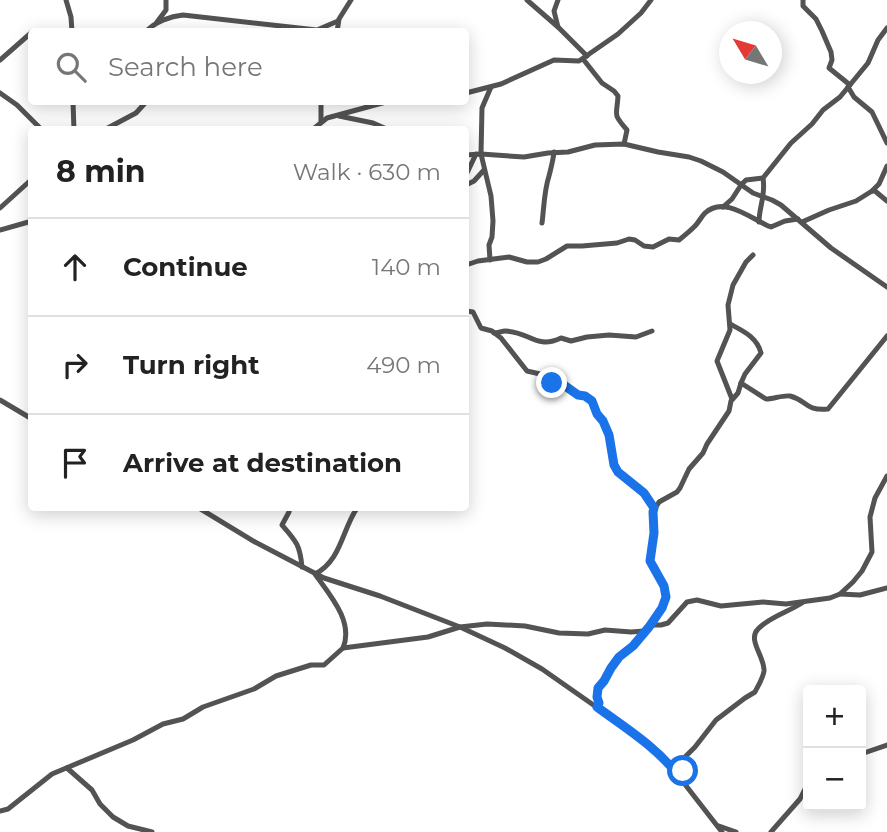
<!DOCTYPE html>
<meta charset="utf-8">
<style>
body{margin:0;font-family:Montserrat,sans-serif;background:#f2f2f2;color:#222}
.controls{position:absolute;right:21px;bottom:21px;display:grid;overflow:hidden;border-radius:7px;box-shadow:0 4px 18px #0003}
.controls button{width:63px;height:63px;display:grid;place-items:center;padding:0;border:0;border-bottom:2px solid #e0e0e0;background:#fff;color:#222;font:35px sans-serif}
.compass{position:absolute;left:719px;top:21px;width:63px;height:63px;border-radius:50%;background:#fff;box-shadow:0 4px 18px #0003;rotate:308deg}
.stop{position:absolute;width:21px;height:21px;margin:-16px;border:5px solid #1a73e8;border-radius:50%;background:#fff}
.stop.end{background:#1a73e8;border-color:#fff;box-shadow:0 2px 7px #0008}
.list{margin:0;padding:0;list-style:none}
h2{display:flex;justify-content:space-between;align-items:center;height:91px;margin:0;padding:0 28px;font-size:30px}
h2 small{font-size:23px;font-weight:400;color:#767676}
.list li{display:grid;grid-template-columns:46px 1fr auto;gap:21px;align-items:center;box-sizing:border-box;height:98px;padding:0 28px;border-top:2px solid #e0e0e0}
.list b{display:block;font-size:26px;white-space:nowrap}
.list em{font-size:23px;font-style:normal;color:#767676}
.icon{flex:none;width:38px;height:38px;fill:none;stroke:currentColor;stroke-width:2;stroke-linecap:round;stroke-linejoin:round}
.map{position:relative;flex:none;width:887px;height:832px;overflow:hidden}
.search{position:absolute;background:#fff;box-shadow:0 4px 18px #0003;left:28px;top:28px;width:441px;height:77px;display:flex;align-items:center;gap:18px;box-sizing:border-box;padding:0 24px;border-radius:7px;color:#767676;font-size:26px}
.panel{position:absolute;background:#fff;box-shadow:0 4px 18px #0003;left:28px;top:126px;width:441px;height:385px;border-radius:7px}
.map>svg:first-child{display:block}
.lines{fill:none;stroke-linecap:round;stroke-linejoin:round}
.street{stroke:#535353;stroke-width:5}
.route{stroke:#1a73e8;stroke-width:9}
</style>
<div class="map">
<svg width="887" height="832" viewBox="0 0 887 832">
<rect width="100%" height="100%" fill="#fff"/>
<g class="lines">
<!-- street -->
<g class="street">
<path d="M66 0 71 17 72 32"/>
<path d="M527 0 558 27 587 56"/>
<path d="M803 0V6L816 19 822 31 831 52 832 60 829 68 850 85"/>
<path d="M157 22 166 10V0"/>
<path d="M558 27 554 11 558 0"/>
<path d="M146 32C154 22 171 16 183 15L317 30 338 21"/>
<path d="M337 32 339 19 351 0"/>
<path d="M583 59 602 83 614 91 618 96C617 116 612 113 627 130L624 144"/>
<path d="M0 60 32 32"/>
<path d="M848 87 854 97 872 112 887 143"/>
<path d="M0 93 17 105 42 130"/>
<path d="M466 93 501 84 554 60 579 61 618 34 641 13 651 0"/>
<path d="M73 102 74 130"/>
<path d="M339 116 373 123 389 130"/>
<path d="M321 121V102"/>
<path d="M104 130 136 113 146 102"/>
<path d="M312 130 327 118 386 102"/>
<path d="M466 155 481 154 524 157 548 153 568 152 595 145 624 144 658 152 689 157 701 161 723 172 753 193 772 200 781 205 831 248 887 287"/>
<path d="M466 175 476 154"/>
<path d="M466 185 474 181 484 170"/>
<path d="M872 191 879 184 887 166"/>
<path d="M723 207 732 199 741 185 746 180 763 178"/>
<path d="M0 208 32 179"/>
<path d="M759 222C759 207 766 195 763 178L791 143 812 124 823 110 840 97 868 63 878 40 887 28"/>
<path d="M802 222 829 210 856 201 872 191H875L887 201"/>
<path d="M542 223C544 208 544 191 549 176 551 168 553 161 554 152"/>
<path d="M0 230 32 221"/>
<path d="M490 260 489 245 492 237 493 221 491 196 481 154 482 108 491 87"/>
<path d="M466 265 478 261 509 257 527 262H538L546 259 567 246H582L617 243 629 239 635 240 644 246 653 247 669 239 679 240C684 236 690 231 695 226 699 222 701 217 705 213 725 195 752 220 771 227L785 221 798 219"/>
<path d="M466 311 473 312 481 328 492 331 501 338 527 371 540 374 549 382 561 383 578 395 585 396 592 401 597 414 603 421 609 435 614 465 618 472 644 493 655 508"/>
<path d="M730 324C743 331 757 337 761 353L745 374 741 383"/>
<path d="M494 333C498 333 502 331 505 331 529 331 536 350 561 338L571 341 587 337 609 335 636 337 652 331"/>
<path d="M732 399 717 361 730 330 728 305 733 285 746 262 753 255"/>
<path d="M0 400 32 419"/>
<path d="M199 508 255 542 324 578 380 596 460 627 505 648 542 669 652 746 673 769 722 832"/>
<path d="M290 508 289 512 282 525C296 541 300 545 302 567"/>
<path d="M840 594 860 595 887 588"/>
<path d="M649 627 662 608 666 597 664 586 650 561 654 533 653 512 659 502 677 492 680 488 689 469 703 453 707 444 729 411 731 401 738 393 741 383 766 399C773 399 783 395 790 396 807 400 804 411 828 409L887 336"/>
<path d="M343 648C354 622 330 595 315 574 341 561 342 530 357 508"/>
<path d="M597 707 599 703 597 697 598 688 619 657 633 646 646 629 654 625H661L668 623 687 602 697 600 721 606 763 602 786 604 830 598 840 594 853 582 862 571 872 552 870 517 875 498 887 476"/>
<path d="M861 754 887 745"/>
<path d="M67 768 92 790 100 804 113 817 128 826 152 832"/>
<path d="M679 776 683 771 682 760 695 747 716 720 745 698 755 692C758 686 763 678 764 671 765 657 747 640 758 629 769 617 788 612 802 603"/>
<path d="M0 811 8 809 52 774 133 740 163 724 183 719 203 707 254 689 276 676 311 665H324L343 648 428 637 460 627 487 624 525 626 559 633 588 634 605 630 631 632 644 631"/>
<path d="M719 826 736 832"/>
<path d="M771 832 800 799 808 783"/>
</g>
</g>
<g class="lines">
<!-- route -->
<path class="route" d="M552 383H561L578 395 585 396 592 401 597 414 603 421 609 435 614 465 618 472 644 493 654 508 653 512 654 533 650 561 664 586 666 597 662 608 649 627 633 646 619 657 611 668 604 681 598 688 597 697 599 703 597 707C627 729 655 746 679 776L683 771"/>
</g>
</svg>
<div class="controls">
<button>+</button>
<button>−</button>
</div>
<svg class="compass" viewBox="-18 -18 36 36"><path d="M0-13l5 13h-10z" fill="#e53935"/><path d="M0 13l5-13h-10z" fill="#767676"/></svg>
<div class="stop" style="left:683px;top:771px"></div>
<div class="stop end" style="left:552px;top:383px"></div>
<div class="search"><svg class="icon" aria-label="search" viewBox="0 0 24 24"><circle cx="10" cy="10" r="6"/><path d="M15 15l6 6"/></svg>Search here</div>
<section class="panel">
<h2>8 min<small>Walk · 630 m</small></h2>
<ul class="list">
<li><svg class="icon" aria-label="ahead" viewBox="0 0 24 24"><path d="M12 20V5M6 11l6-6 6 6"/></svg><div><b>Continue</b></div><em>140 m</em></li>
<li><svg class="icon" aria-label="right" viewBox="0 0 24 24"><path d="M7 20v-9h11M14 6l5 5-5 5"/></svg><div><b>Turn right</b></div><em>490 m</em></li>
<li><svg class="icon" aria-label="arrive" viewBox="0 0 24 24"><path d="M6 21V4h12l-3 4 3 4H6"/></svg><div><b>Arrive at destination</b></div></li>
</ul>
</section>
</div>
